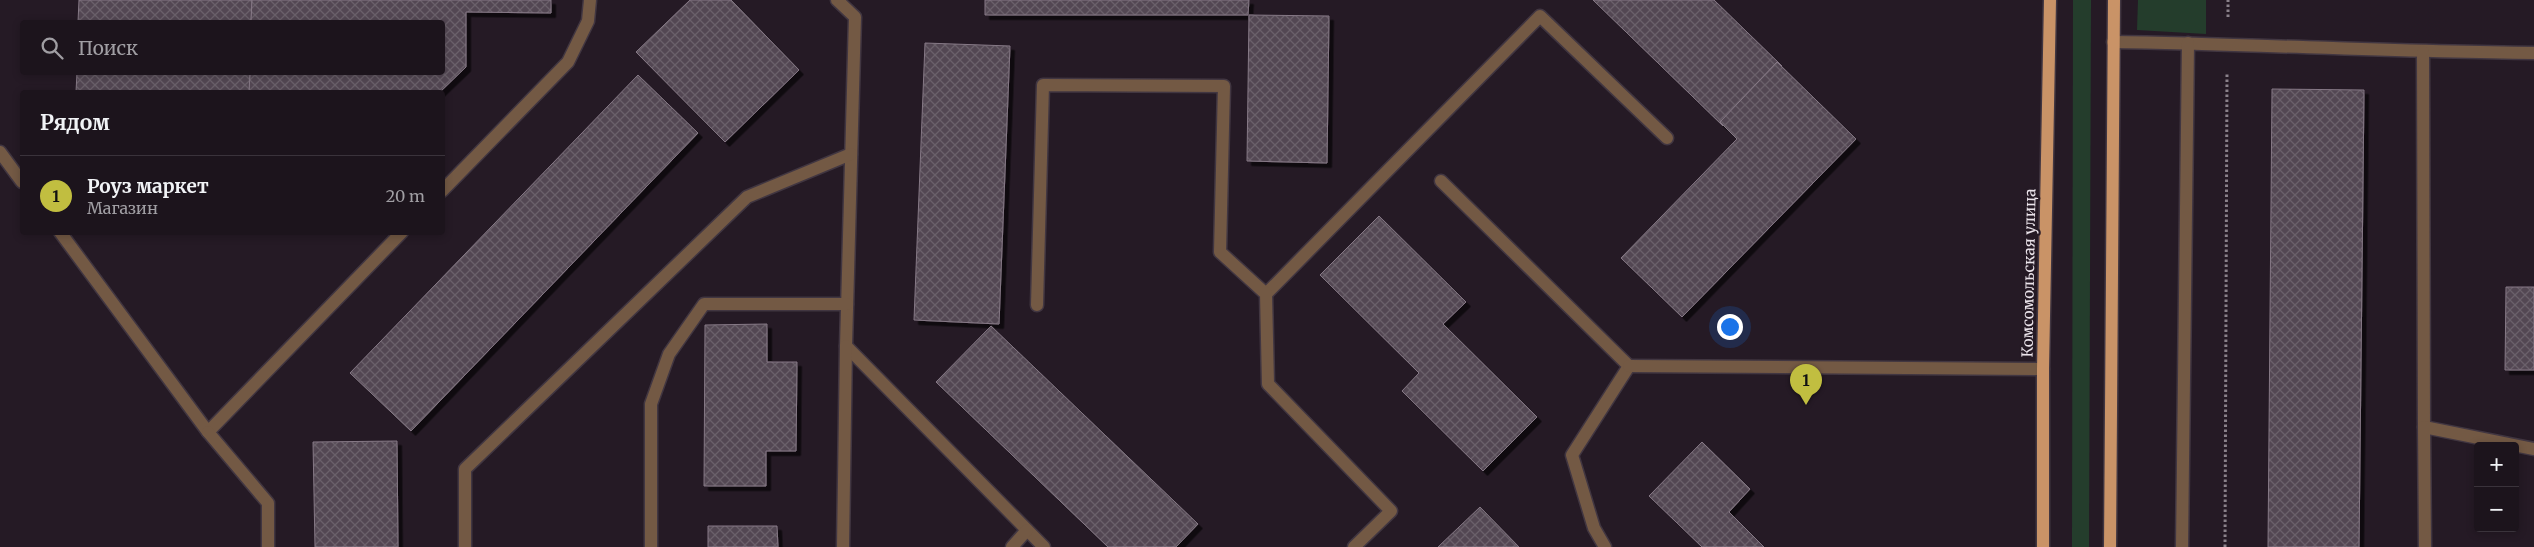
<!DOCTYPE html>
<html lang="ru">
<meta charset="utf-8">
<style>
body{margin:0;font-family:Merriweather,serif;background:#251d25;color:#f1f3f6}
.controls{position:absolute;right:15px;bottom:15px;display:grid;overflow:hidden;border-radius:5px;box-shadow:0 2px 8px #0003}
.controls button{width:45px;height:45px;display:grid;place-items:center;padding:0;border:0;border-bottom:1px solid #3a333b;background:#1c141c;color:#f1f3f6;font:25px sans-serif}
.you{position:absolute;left:1729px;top:326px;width:18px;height:18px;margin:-12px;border:4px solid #fff;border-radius:50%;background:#1a73e8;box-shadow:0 0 0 8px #1a73e833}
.badge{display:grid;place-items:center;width:32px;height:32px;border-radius:50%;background:#c1be40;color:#111;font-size:16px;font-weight:700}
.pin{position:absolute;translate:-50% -41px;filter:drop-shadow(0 1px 2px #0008)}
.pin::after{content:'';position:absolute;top:26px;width:18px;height:15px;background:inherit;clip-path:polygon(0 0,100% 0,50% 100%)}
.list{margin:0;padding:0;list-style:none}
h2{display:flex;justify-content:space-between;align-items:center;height:65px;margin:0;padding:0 20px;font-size:21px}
h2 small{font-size:16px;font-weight:400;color:#a09ea3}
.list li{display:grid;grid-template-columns:32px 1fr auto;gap:15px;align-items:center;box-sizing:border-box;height:80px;padding:0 20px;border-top:1px solid #3a333b}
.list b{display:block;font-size:19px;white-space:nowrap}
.list p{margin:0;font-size:16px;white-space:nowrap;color:#a09ea3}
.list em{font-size:16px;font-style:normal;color:#a09ea3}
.icon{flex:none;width:28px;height:28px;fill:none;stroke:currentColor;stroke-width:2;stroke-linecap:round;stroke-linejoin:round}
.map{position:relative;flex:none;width:2534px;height:547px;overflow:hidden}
.search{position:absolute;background:#1c141c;box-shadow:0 2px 8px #0003;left:20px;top:20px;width:425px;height:55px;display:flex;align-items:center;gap:12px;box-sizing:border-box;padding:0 18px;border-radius:5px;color:#a09ea3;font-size:19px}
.panel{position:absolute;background:#1c141c;box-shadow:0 2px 8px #0003;left:20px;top:90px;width:425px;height:145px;border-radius:5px}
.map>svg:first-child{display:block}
.grass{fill:#243d2c}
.building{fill:url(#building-cross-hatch);stroke:#867986;filter:url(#shadow)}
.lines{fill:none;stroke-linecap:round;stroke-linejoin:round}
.service-casing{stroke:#413641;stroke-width:15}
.primary-casing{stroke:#413641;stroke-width:15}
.path{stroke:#8b828b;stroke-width:3;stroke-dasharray:2.5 2.5;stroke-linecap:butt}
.service{stroke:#735944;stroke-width:12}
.primary{stroke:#c99367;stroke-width:12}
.labels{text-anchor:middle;stroke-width:4.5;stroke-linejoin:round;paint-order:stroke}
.street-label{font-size:15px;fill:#ebe4eb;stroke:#251a25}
</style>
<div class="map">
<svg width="2534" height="547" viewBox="0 0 2534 547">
<defs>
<pattern id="building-cross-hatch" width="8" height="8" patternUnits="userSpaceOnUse" patternTransform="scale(1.25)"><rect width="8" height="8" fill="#524652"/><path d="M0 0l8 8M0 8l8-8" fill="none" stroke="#6b616b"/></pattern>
<filter id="shadow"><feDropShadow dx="4.5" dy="4.5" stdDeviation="0" flood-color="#0009"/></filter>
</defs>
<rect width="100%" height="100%" fill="#251a25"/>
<!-- grass -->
<g class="grass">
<path d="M2073 0H2091L2089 547H2072Z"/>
<path d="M2138 0H2206V34L2137 30Z"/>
</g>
<!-- building -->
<g class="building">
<path d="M79 0H252L251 22H78Z"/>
<path d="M252 0H551V13L466 12V67L440 92H249L250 72H442V22H251Z"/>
<path d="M690 0H731L799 70 725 142 636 52Z"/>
<path d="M985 0H1249L1248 15H985Z"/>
<path d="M1593 0H1714L1782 66 1723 126Z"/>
<path d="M1249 15 1329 16 1327 163 1247 161Z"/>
<path d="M925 43 1010 46 999 324 914 320Z"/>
<path d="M1777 62 1856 139 1682 317 1621 258 1737 139 1720 122Z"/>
<path d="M77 72H250L249 92H76Z"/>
<path d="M638 75 698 133 411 431 350 373Z"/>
<path d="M2272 89 2364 90 2359 547H2268Z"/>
<path d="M1379 216 1466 302 1443 324 1537 417 1483 471 1402 391 1419 373 1320 275Z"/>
<path d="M2506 287H2534V370H2505Z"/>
<path d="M767 324V362H797L796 451H766V486H704L705 325Z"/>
<path d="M991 326 1198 524 1176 547H1108L936 382Z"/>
<path d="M397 441 398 547H315L313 442Z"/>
<path d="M1702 442 1750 489 1729 512 1764 547H1702L1649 496Z"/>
<path d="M1480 507 1519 547H1438Z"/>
<path d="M708 526H777L778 547H708Z"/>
</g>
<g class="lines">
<!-- service casing -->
<g class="service-casing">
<g id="service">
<path d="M837 0 855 17 846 346 1044 547"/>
<path d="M2113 42C2254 44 2394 52 2534 53"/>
<path d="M2423 52 2424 427"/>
<path d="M0 152 22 182"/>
<path d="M1441 181 1629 366 1572 455 1594 528 1605 547"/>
<path d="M442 191 568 62 588 21 590 0"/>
<path d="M60 232 208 432 402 232"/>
<path d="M1266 294 1540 16 1667 138"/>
<path d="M1037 305 1043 85 1224 86 1220 252 1266 294 1268 384 1391 511 1354 547"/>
<path d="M1629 366 2043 369"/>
<path d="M208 432 268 503V547"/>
<path d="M465 547V469L747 197 851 154"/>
<path d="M651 547V404L669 354 704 304H847"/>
<path d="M843 547 846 346"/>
<path d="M1012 547 1027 530"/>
<path d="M2182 547 2188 43"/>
<path d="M2425 547 2424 427 2534 449"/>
</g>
</g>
<!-- primary casing -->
<g class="primary-casing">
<g id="primary">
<path d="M2043 547V369L2050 0"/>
<path d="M2110 547 2114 0"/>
</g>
</g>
<!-- path -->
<g class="path">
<path d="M2228 17V0"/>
<path d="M2225 547 2227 73"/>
</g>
<!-- service -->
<use href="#service" class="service"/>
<!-- primary -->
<use href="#primary" class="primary"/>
</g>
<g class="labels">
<!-- street labels -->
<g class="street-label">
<text transform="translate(2029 273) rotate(-89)" y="5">Комсомольская улица</text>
</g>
</g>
</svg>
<div class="controls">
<button>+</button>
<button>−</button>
</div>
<div class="you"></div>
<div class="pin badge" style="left:1806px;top:405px">1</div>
<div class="search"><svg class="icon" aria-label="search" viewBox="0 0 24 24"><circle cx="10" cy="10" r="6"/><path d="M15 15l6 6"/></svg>Поиск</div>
<section class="panel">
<h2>Рядом<small></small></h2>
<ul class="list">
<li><span class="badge">1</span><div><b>Роуз маркет</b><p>Магазин</p></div><em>20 m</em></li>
</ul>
</section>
</div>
